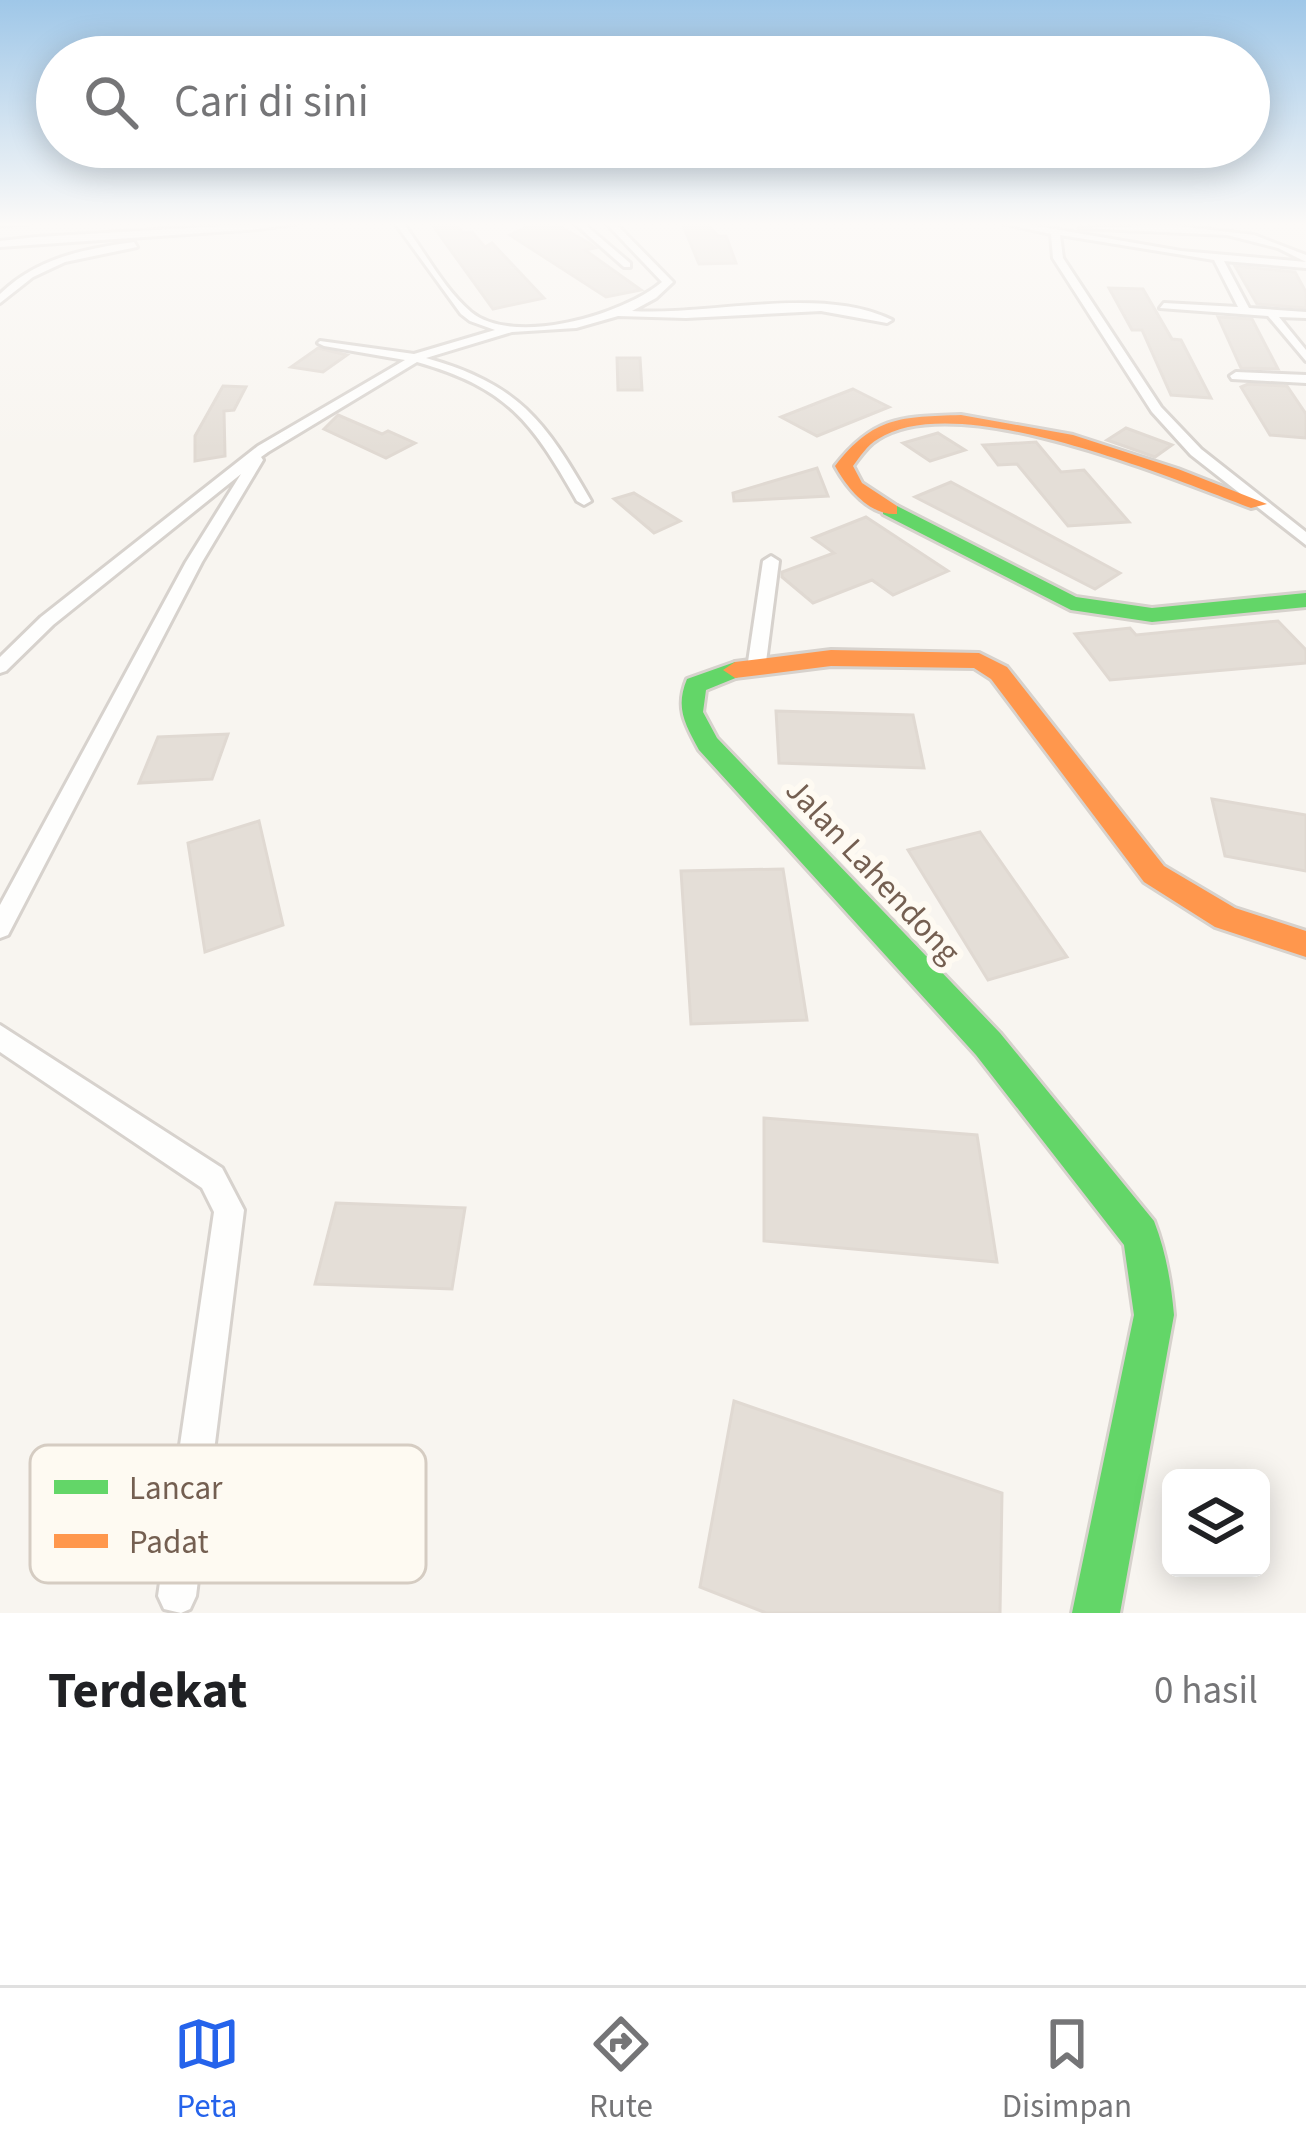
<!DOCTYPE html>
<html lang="id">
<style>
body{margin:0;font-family:"Source Sans 3",sans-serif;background:#f6f6f6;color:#202124}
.controls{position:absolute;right:36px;bottom:36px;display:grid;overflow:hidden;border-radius:18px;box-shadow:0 6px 30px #0003}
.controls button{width:108px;height:108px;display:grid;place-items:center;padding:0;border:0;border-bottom:3px solid #e0e0e0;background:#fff;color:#202124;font:60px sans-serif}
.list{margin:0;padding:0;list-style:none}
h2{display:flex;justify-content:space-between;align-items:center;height:156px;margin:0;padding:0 48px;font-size:51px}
h2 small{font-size:39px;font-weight:400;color:#757577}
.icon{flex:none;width:66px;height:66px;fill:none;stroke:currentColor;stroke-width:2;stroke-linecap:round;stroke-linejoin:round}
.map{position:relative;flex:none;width:1306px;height:1613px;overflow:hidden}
.search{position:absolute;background:#fff;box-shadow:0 6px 30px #0003;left:36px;right:36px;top:36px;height:132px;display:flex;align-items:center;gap:30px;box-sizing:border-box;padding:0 42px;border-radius:66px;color:#757577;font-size:45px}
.sheet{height:372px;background:#fff}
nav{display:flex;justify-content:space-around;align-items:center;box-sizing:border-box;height:168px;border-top:3px solid #e0e0e0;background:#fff;font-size:33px;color:#757577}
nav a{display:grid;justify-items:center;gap:6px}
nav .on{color:#2563eb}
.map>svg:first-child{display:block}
.building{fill:#e4ded7;stroke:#e0d9d2;stroke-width:3}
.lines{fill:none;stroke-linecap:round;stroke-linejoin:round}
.lane-casing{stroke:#d7d2cd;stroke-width:8}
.street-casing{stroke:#d7d2cd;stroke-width:6}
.fast-casing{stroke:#d7d2cd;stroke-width:6}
.slow-casing{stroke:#d7d2cd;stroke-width:6}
.lane{stroke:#fefefd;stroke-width:4.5}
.street{fill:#fefefd;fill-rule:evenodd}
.fast{fill:#63d668;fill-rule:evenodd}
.slow{fill:#ff974d;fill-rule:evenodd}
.labels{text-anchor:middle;stroke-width:12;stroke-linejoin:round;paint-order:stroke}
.street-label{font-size:33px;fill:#745f51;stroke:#fefaf2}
.key{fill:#fefaf2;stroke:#d5ccc2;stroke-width:3}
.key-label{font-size:33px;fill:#745f51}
</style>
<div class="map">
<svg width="1306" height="1613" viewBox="0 0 1306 1613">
<rect width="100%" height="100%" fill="#f8f5f0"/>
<!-- building -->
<g class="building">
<path d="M431 223H454L463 233 472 232 485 247 492 243 544 298 493 309Z"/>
<path d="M535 223 562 228 589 243 595 248 585 250 641 290 606 297 510 235Z"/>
<path d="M682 223H707L718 236H726L736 263 699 264Z"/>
<path d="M1235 266 1295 272 1306 292V308L1257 304Z"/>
<path d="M1109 288 1143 289 1172 339 1181 340 1211 398 1171 395 1142 330H1132Z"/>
<path d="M1218 317 1252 319 1278 369 1241 368Z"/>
<path d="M318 348 347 355 323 372 291 367Z"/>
<path d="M617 358H640L642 390H618Z"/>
<path d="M1248 384 1287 386 1306 414V438L1270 435 1241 387Z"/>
<path d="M223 386 246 387 234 410 224 411 225 456 195 461V436Z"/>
<path d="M853 389 889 407 817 436 781 417Z"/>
<path d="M338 415 382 434 388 431 415 443 386 458 324 429Z"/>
<path d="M1126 428 1172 445 1155 457 1107 440Z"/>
<path d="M938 433 965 450 930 461 903 443Z"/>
<path d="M1036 442 1061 472 1084 470 1129 522 1068 526 1017 464 998 465 983 445Z"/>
<path d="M817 468 828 496 734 501 733 493Z"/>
<path d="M951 482 1120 573 1095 589 915 497Z"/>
<path d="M634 493 680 521 654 533 614 499Z"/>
<path d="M866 517 948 571 893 595 872 580 813 603 782 577V572L834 553 813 538Z"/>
<path d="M1278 621 1306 650V663L1110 680 1075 634 1130 628 1136 635Z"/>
<path d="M776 711 913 715 924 768 779 763Z"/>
<path d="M228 734 212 779 139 783 158 737Z"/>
<path d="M1212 799 1306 815V871L1225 856Z"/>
<path d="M259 821 283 925 205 952 188 843Z"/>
<path d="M980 832 1067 957 988 980 908 850Z"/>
<path d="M783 869 807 1020 691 1024 681 871Z"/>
<path d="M764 1118 977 1135 997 1262 764 1241Z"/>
<path d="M336 1203 465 1208 452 1289 315 1284Z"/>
<path d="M734 1401 1002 1493 1000 1613H766L700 1587Z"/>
</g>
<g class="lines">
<!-- lane casing -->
<g class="lane-casing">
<path id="lane" d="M0 224 27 223"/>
</g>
<!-- street casing -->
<g class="street-casing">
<g id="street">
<path d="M273 223H299L258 229 0 247V241L37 237Z"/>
<path d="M395 223H403C425 252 443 288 471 312 514 347 623 315 662 282L606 223H615L673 282 656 298 632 311C711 316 820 285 892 320L887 323 821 311 686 318 618 316 576 328 512 332 426 358C519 384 545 421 591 501L584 505 577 501C532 422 508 388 417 362L268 452 261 457 263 460 202 562 8 935 0 938V905L186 562 241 474 53 625 6 671 0 673V657L41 617 258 446 405 360 324 346 318 343 320 341 414 354 495 330 470 321 461 314Z"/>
<path d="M574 223H583L630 263V267H624Z"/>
<path d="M1002 223H1019L1181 251 1306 262V268L1224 261 1249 308 1306 312V318L1279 317 1306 350V361L1268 316 1160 308 1164 303 1238 307 1214 260 1060 235 1063 258 1161 407 1201 449 1306 532V545L1191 455 1152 412 1053 258 1051 234Z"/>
<path d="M1169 225 1254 235 1306 255V262L1278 248 1227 235 1080 228Z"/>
<path d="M134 242 137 247 65 262 33 277 0 303V294C37 258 84 249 134 242Z"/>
<path d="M1236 372 1306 375V383L1232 379 1230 376Z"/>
<path d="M771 556 779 561 766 662 757 668 748 662 763 561Z"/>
<path d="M0 1025 222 1168 244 1210 196 1596 190 1609 181 1613 164 1609 158 1596 214 1212 202 1188 0 1052Z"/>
</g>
</g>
<!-- fast casing -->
<g class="fast-casing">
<g id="fast">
<path d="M883 506H897L1076 597 1152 608 1306 593V607L1152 622 1071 610 883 514Z"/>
<path d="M735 662 747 670 743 675 706 690 703 712 717 738 1000 1033 1154 1221C1166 1252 1171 1282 1174 1315L1120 1613H1072L1134 1315 1124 1245 976 1055 699 750C685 724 675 708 687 679Z"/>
</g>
</g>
<!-- slow casing -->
<g class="slow-casing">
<g id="slow">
<path d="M961 415 1073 435 1178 469 1267 504 1251 508C1168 477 958 388 878 439 867 445 860 457 853 466L862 483 897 506V514C870 516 847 488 835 466 874 416 901 417 961 415Z"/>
<path d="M831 650 979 653 1007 667 1164 866 1235 908 1306 931V957L1215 927 1144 882 991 679 974 668 831 666 735 678 723 670 735 662Z"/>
</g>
</g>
<!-- lane -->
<use href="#lane" class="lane"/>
<!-- street -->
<use href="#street" class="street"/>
<!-- fast -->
<use href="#fast" class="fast"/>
<!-- slow -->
<use href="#slow" class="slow"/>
</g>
<!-- sky -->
<linearGradient id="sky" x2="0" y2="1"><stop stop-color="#9fc7e8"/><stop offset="0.5" stop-color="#fcfaf8"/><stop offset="1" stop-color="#fcfaf8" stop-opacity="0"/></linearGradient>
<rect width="1306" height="448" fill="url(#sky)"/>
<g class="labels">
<!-- street labels -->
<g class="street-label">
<text transform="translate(874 870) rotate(47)" y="12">Jalan Lahendong</text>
</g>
</g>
<!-- legend -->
<rect x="30" y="1445" width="396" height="138" rx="18" class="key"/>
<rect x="54" y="1480" width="54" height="14" fill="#63d668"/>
<rect x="54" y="1534" width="54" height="14" fill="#ff974d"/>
<g class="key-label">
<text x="129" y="1499">Lancar</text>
<text x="129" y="1553">Padat</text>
</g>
</svg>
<div class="controls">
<button><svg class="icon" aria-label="layers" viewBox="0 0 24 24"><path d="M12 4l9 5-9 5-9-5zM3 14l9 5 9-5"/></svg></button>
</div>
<div class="search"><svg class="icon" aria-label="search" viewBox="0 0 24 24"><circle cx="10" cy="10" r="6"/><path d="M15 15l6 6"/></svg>Cari di sini</div>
</div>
<section class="sheet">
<h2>Terdekat<small>0 hasil</small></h2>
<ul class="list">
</ul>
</section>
<nav>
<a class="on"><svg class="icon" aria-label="map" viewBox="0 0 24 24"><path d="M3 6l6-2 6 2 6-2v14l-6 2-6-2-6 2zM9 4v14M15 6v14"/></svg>Peta</a>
<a><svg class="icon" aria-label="directions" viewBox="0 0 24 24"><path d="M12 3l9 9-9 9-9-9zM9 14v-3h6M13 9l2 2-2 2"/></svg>Rute</a>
<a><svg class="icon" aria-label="saved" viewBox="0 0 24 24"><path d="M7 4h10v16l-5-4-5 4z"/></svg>Disimpan</a>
</nav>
